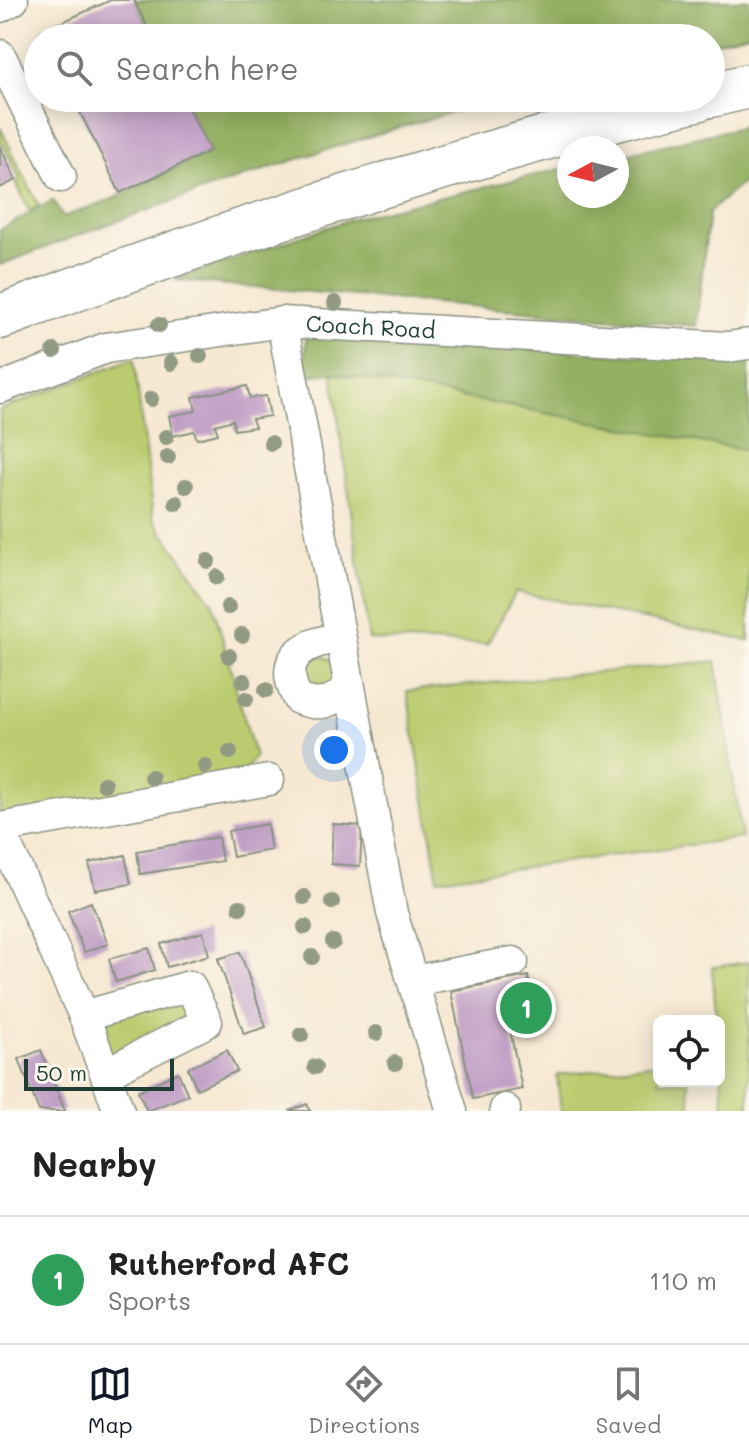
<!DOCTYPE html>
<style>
body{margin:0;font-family:Mali,sans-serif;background:#f2f2f2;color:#222}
.controls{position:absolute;right:24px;bottom:24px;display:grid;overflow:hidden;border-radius:12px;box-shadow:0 4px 20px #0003}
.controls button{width:72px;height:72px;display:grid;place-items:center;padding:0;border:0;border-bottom:2px solid #e0e0e0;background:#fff;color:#222;font:40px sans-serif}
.compass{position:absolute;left:557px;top:136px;width:72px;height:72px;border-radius:50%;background:#fff;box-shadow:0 4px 20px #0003;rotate:263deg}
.scale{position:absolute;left:24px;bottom:20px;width:150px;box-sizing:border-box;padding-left:8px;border:4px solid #1f3d34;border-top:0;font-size:22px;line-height:28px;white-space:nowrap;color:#1f3d34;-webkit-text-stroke:6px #fbf7ec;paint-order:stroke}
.you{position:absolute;left:334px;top:750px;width:28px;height:28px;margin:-20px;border:6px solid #fff;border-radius:50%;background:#1a73e8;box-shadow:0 0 0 12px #1a73e833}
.badge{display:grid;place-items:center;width:52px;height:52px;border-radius:50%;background:#111827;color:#fff;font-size:26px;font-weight:700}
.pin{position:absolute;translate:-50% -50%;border:4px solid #fff;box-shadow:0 2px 8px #0006}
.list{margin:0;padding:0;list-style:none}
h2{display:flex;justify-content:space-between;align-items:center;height:104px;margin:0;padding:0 32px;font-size:34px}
h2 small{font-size:26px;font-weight:400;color:#767676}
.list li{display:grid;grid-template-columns:52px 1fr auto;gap:24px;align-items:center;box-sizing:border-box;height:128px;padding:0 32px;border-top:2px solid #e0e0e0}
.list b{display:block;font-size:30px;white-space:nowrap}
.list p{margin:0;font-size:26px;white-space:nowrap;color:#767676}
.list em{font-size:26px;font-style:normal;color:#767676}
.icon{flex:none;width:44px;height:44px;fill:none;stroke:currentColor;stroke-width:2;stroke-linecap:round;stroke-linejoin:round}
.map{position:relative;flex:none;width:749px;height:1111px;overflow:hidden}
.search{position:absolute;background:#fff;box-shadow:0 4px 20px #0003;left:24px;right:24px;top:24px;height:88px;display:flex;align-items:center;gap:20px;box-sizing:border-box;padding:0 28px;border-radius:44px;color:#767676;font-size:30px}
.sheet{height:232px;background:#fff}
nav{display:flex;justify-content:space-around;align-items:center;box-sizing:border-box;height:112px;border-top:2px solid #e0e0e0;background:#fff;font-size:22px;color:#767676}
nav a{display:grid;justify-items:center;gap:4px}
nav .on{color:#111827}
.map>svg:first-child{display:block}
.green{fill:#bbcc6f;stroke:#6d8452;stroke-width:2}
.forest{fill:#94b062;stroke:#5a764b;stroke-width:2}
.building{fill:#c1a0c6}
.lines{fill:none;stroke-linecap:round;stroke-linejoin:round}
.minor-casing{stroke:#8a9283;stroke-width:33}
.highway-casing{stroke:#8a9283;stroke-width:47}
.minor{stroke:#fff;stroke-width:30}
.highway{stroke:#fff;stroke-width:44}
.tree{fill:#919a82}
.labels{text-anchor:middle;stroke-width:7;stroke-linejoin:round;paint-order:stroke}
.street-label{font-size:22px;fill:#1f3d34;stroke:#fbf7ec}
</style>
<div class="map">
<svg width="749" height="1111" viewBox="0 0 749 1111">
<rect width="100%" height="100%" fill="#fbf7ec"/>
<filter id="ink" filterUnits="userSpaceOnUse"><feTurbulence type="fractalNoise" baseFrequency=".0125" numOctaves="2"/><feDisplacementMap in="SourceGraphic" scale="16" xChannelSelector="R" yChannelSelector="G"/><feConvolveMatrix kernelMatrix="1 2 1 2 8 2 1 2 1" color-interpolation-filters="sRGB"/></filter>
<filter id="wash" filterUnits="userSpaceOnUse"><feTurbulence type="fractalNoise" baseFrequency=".006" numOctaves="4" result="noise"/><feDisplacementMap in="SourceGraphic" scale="32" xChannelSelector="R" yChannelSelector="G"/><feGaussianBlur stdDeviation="1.8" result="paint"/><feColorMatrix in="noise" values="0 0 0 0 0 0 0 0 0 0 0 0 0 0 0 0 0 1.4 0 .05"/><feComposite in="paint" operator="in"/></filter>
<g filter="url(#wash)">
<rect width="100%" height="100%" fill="#f6e8d2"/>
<!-- green -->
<g class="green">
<path d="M0 127 39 206 29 211 17 184 19 177 0 139Z"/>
<path d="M134 358 153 519 213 604 255 757 241 776 0 819V410Z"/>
<path d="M332 373 749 450V641L516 592 487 644 369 640Z"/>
<path d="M320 655 331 660 337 678 330 689H308L301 668Z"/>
<path d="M716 661 742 838 438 879 407 691Z"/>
<path d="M749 962V1111H724L712 967Z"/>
<path d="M177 997 186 1022 110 1060 95 1023Z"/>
<path d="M659 1063V1081H688L691 1111H561L557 1075Z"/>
</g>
<!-- forest -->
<g class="forest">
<path d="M134 0H749V33L711 43V38H153Z"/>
<path d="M183 98H507C335 142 166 201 0 265V230L53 200 63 217 115 198 210 151Z"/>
<path d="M749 125V177L709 212 696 326 174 280 357 217 569 167V196H617V156Z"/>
<path d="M306 336 749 362V451L332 373 304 376Z"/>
</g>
<g id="blocks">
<!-- building -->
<g class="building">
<path d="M111 0H134L153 38H43L40 32Z"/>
<path d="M73 98H183L210 151 120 193Z"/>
<path d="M0 146 16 180 0 188Z"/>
<path d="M247 386 250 398 266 396 270 416 252 419 255 427 234 430 233 420 215 425 218 434 197 439 194 431 173 436 169 416 196 411 193 397Z"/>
<path d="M267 824 271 850 233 857 228 831Z"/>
<path d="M333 824 362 826 360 866 331 864Z"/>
<path d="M218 837 222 861 140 874 137 851Z"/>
<path d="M125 855 131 884 95 890 89 863Z"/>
<path d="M91 902 108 944 84 952 68 911Z"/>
<path d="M203 932 209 955 167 967 161 944Z"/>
<path d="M149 948 155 970 116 982 109 959Z"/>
<path d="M240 952 266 1027 244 1034 218 959Z"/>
<path d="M528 976 537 1019 509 1025 522 1089 473 1099 451 991Z"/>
<path d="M41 1050 65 1111H39L19 1059Z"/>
<path d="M227 1050 237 1071 197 1089 188 1068Z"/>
<path d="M178 1072 188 1095 147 1111 138 1091Z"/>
<path d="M307 1104 310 1111H289Z"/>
</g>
</g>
</g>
<g filter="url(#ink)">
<use href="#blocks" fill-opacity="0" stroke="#8a9283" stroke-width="2"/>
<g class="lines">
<!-- minor casing -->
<g class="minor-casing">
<g id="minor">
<path d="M0 7 13 0"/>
<path d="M0 55 61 177"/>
<path d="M282 322 392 913 452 1111"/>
<path id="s1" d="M0 388 106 348 282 322 728 347 749 344"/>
<path d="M339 638C301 643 277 659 298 699 321 708 331 703 349 687"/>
<path d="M0 828 269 780"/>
<path d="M0 831 84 1016 119 1111"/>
<path d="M413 981 513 962"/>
<path d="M84 1016 190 986 207 1022 106 1073"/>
<path d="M505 1109V1111"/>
</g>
</g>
<!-- highway casing -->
<g class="highway-casing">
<g id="highway">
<path d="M711 95 749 86"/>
<path d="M0 317C228 231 462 155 700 98"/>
</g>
</g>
<!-- minor -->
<use href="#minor" class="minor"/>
<!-- highway -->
<use href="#highway" class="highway"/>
</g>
<!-- trees -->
<g class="tree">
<circle cx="335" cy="303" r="8"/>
<circle cx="159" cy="325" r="8"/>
<circle cx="54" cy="351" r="8"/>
<circle cx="200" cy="356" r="8"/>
<circle cx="171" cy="363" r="8"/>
<circle cx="151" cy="399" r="8"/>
<circle cx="166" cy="437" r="8"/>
<circle cx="271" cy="443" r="8"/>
<circle cx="168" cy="457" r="8"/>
<circle cx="186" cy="486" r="8"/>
<circle cx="176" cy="503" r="8"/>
<circle cx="208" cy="561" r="8"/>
<circle cx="217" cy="577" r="8"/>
<circle cx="228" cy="607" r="8"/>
<circle cx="242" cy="635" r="8"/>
<circle cx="229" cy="656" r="8"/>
<circle cx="244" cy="681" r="8"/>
<circle cx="266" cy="690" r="8"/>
<circle cx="246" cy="699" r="8"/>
<circle cx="230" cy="752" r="8"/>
<circle cx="205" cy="766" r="8"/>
<circle cx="151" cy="777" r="8"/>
<circle cx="104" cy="784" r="8"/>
<circle cx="304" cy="897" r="8"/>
<circle cx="332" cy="902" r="8"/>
<circle cx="240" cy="907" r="8"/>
<circle cx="305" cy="927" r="8"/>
<circle cx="333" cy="942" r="8"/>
<circle cx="312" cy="957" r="8"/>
<circle cx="376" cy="1033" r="8"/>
<circle cx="301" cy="1035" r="8"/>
<circle cx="395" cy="1063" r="8"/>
<circle cx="315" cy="1067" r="8"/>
</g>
</g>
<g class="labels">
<!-- street labels -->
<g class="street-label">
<text dy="8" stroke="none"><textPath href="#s1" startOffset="380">Coach Road</textPath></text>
</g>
</g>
</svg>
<div class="controls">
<button><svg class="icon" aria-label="locate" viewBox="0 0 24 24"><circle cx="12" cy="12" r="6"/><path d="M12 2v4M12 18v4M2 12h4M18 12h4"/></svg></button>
</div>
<svg class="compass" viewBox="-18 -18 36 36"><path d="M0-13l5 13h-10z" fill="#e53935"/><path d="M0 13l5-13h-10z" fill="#767676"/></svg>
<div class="scale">50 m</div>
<div class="you"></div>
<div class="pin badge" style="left:526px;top:1008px;background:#2e9e5b">1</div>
<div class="search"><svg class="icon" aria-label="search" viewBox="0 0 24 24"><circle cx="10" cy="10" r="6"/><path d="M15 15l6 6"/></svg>Search here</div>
</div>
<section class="sheet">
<h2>Nearby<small></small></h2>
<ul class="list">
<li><span class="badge" style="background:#2e9e5b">1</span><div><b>Rutherford AFC</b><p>Sports</p></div><em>110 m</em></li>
</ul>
</section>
<nav>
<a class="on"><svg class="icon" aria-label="map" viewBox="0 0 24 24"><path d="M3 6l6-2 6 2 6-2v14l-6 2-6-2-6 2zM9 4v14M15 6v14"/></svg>Map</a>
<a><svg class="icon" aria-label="directions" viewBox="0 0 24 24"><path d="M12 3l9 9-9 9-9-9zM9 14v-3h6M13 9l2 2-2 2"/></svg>Directions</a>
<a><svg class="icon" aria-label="saved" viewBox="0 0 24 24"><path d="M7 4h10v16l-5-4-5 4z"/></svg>Saved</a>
</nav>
